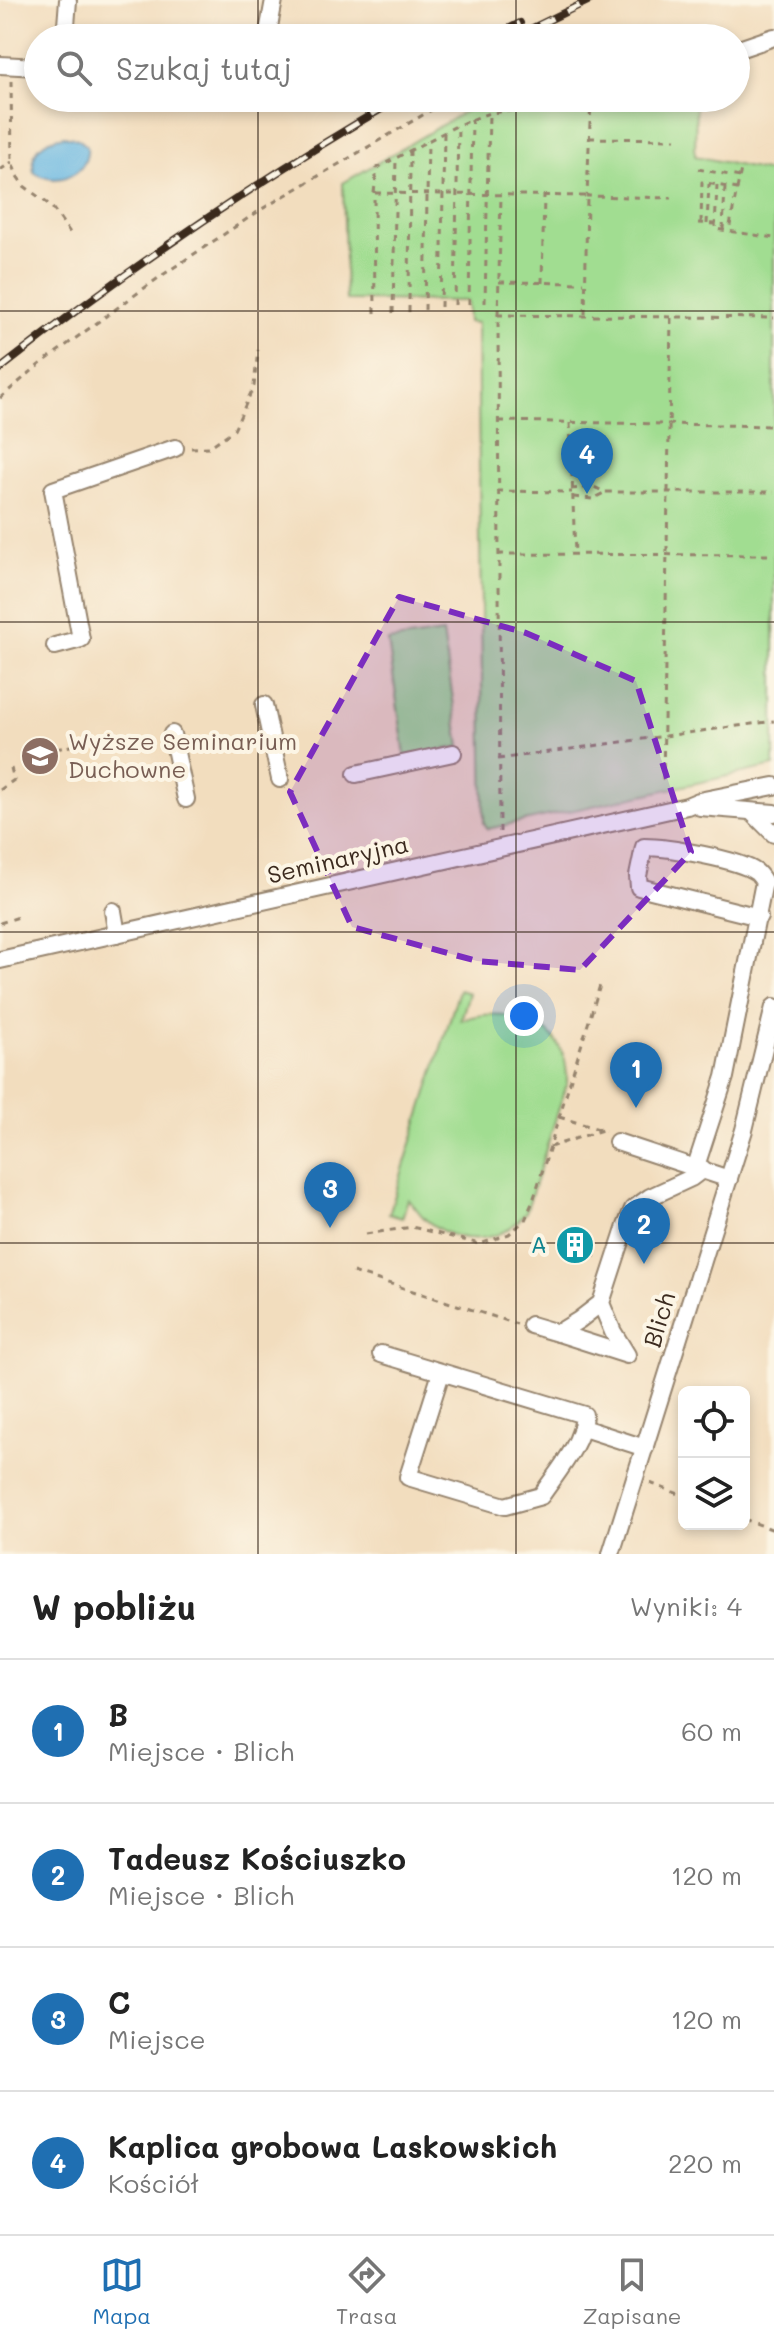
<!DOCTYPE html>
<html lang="pl">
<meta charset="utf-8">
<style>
body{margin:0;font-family:Mali,sans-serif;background:#f2f2f2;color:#222}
.controls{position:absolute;right:24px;bottom:24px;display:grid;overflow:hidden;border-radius:12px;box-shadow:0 4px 12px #0003}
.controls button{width:72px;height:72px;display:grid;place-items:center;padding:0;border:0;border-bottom:2px solid #e0e0e0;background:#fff;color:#222;font:40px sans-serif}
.you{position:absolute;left:524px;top:1016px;width:28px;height:28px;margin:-20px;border:6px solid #fff;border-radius:50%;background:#1a73e8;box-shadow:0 0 0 12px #1a73e833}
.badge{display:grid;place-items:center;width:52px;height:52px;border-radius:50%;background:#1f6fb2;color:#fff;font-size:26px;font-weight:700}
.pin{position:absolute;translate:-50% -66px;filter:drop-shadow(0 2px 4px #0008)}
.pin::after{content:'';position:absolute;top:42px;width:28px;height:24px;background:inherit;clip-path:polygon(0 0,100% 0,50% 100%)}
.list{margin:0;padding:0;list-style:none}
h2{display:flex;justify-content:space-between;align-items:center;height:104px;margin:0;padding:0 32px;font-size:34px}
h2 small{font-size:26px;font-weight:400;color:#767676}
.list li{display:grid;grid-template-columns:52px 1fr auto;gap:24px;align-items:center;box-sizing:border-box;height:144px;padding:0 32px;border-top:2px solid #e0e0e0}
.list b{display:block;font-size:30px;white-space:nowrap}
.list p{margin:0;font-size:26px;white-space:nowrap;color:#767676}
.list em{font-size:26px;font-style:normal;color:#767676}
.icon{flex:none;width:44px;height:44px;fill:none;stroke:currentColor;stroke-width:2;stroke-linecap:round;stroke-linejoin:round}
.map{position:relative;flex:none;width:774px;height:1554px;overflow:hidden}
.search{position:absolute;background:#fff;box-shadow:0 4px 12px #0003;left:24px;right:24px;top:24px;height:88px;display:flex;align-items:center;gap:20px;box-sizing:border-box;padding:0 28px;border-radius:44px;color:#767676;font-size:30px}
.sheet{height:680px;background:#fff}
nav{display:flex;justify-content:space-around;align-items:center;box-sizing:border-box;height:112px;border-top:2px solid #e0e0e0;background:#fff;font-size:22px;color:#767676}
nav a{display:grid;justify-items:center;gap:4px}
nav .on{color:#1f6fb2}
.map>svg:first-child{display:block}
.green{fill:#a1dd91;stroke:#6e8458;stroke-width:2}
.water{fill:#67b7e2;stroke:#517080;stroke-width:2}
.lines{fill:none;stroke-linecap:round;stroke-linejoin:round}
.minor-casing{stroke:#96846e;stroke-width:20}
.path{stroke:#96846e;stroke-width:3;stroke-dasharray:6 6;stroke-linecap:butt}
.minor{stroke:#fff;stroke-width:16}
.rail-casing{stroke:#3b2a1e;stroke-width:8}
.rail{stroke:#fcf5e5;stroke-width:5;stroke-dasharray:15;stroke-linecap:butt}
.marked{fill:#7b2cbf;fill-opacity:0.2;stroke:#7b2cbf;stroke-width:6;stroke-dasharray:16 10;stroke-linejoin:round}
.grid{fill:none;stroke:#3b2a1e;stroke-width:2;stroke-opacity:0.55}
.labels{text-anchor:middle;stroke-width:8;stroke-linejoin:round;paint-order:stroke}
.education-label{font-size:24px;fill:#785e54;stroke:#fcf5e5;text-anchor:start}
.street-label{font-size:24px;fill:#3b2a1e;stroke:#fcf5e5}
.culture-label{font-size:24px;fill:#0d838f;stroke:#fcf5e5;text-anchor:end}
</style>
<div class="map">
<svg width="774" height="1554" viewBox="0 0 774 1554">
<rect width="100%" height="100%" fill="#fcf5e5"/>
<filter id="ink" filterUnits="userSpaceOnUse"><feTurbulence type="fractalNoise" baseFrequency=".0125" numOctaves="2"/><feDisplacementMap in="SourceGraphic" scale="16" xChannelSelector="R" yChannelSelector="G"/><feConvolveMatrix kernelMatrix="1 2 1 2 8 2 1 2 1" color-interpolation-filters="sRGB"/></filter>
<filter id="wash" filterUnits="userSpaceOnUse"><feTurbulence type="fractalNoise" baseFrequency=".006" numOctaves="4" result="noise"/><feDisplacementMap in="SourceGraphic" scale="32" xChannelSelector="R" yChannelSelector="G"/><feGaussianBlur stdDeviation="1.8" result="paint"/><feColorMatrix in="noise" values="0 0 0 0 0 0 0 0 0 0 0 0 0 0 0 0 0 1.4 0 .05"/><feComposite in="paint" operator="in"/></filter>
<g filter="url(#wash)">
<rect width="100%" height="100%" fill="#f2ddbe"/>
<!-- green -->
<g class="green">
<path d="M488 98H696L695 156 774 173V766L488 829 484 823 477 323 468 322 467 301 346 300 343 183Z"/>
<path d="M443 633 460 747 405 756 388 641Z"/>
<path d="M459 990 469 993 461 1020C498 1007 550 1016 564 1057 567 1065 567 1075 567 1083L526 1212C500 1246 457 1246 425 1219 419 1213 414 1205 408 1199L402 1218 389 1214Z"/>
</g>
<!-- water -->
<path class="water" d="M64 136 78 139 87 146C90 175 56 188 34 172 29 149 45 139 64 136Z"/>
</g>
<g filter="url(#ink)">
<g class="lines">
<!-- minor casing -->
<g class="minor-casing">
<g id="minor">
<path d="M65 38 68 0"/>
<path d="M267 38 274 0"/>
<path d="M736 50 774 37"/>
<path d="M0 65 38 67"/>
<path d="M55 646 81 639 53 490 175 448"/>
<path d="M264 705 280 779"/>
<path d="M172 734 186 799"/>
<path d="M356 774 453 753"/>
<path d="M700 807 774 813"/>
<path d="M752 812 774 834"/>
<path d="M113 911 117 934"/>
<path d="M0 960 687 806 699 801 774 786"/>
<path d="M617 1142 729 1179"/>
<path d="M696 1166 725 1077 764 882C763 880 758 873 756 872 738 859 667 847 644 847L638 876 639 887 759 917"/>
<path d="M601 1303 613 1332 627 1355 558 1333 579 1320 601 1303 626 1226 633 1209 650 1197 691 1178 703 1169"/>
<path d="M531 1325 558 1333"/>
<path d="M381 1354 584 1415C582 1445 557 1472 541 1496L505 1506 408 1477 441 1373"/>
<path d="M583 1428 645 1448"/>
<path d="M611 1554 744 1130 774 1007"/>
</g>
</g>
<!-- path -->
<g class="path">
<path d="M11 81 12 162 17 176 24 186 51 206 71 234"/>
<path d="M591 98 587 196 672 198"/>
<path d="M589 138 676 139"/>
<path d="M698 169 740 177"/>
<path d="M0 170 12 162"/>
<path d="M717 185 715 229 774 238"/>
<path d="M737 189 741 169"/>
<path d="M375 193 587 196 585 316"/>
<path d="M698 223 715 224"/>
<path d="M701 223 702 182 737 189 729 231"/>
<path d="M707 224 709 184"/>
<path d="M723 230 725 187"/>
<path d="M499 282 584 283"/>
<path d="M542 283 544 195"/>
<path d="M485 303 489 113"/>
<path d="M469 304 472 119"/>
<path d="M455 305 458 125"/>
<path d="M441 307 444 133"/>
<path d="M425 310 428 141"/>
<path d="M409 312 410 150"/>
<path d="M375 313 374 193 377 168 458 125 489 113 590 103"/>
<path d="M393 313 396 158"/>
<path d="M498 315 501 195"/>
<path d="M0 398 39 365 161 276 262 209 452 98"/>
<path d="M499 421 774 426"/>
<path d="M570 423 575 554"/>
<path d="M191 448 209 447 234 430 254 386 258 350"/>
<path d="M571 489 594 487 605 492H774"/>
<path d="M497 491 572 492"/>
<path d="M574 497 592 499 604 493"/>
<path d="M498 554 774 555"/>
<path d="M56 749 111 737"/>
<path d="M498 759 774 721"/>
<path d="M663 780 671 317"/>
<path d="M0 790 14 780 11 768"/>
<path d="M500 832 498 315 774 318"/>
<path d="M0 923 22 916"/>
<path d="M559 1117 605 1131"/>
<path d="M550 1147 602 1130"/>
<path d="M366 1234 412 1227 480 1244 509 1234 525 1220 533 1201 601 982"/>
<path d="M590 1255 599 1257"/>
<path d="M353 1272 517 1324"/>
<path d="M650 1483 684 1496"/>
<path d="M744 1519 774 1530"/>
</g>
<!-- minor -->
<use href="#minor" class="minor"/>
<!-- rail casing -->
<g class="rail-casing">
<g id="rail">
<path d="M490 38 520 23"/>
<path d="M512 38 590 0"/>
<path d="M0 369C127 269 260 179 400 98"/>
</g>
</g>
<!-- rail -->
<use href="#rail" class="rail"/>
</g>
</g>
<!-- marked area -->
<path class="marked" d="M399 597 526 633 636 681 691 852 580 970 477 961 352 927 290 792Z"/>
<!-- grid -->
<path class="grid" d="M258 0V38M516 0V38M258 98V1554M516 98V1554M0 311H774M0 622H774M0 932H774M0 1243H774"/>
<!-- icons -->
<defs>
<g id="university-disc" transform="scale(2)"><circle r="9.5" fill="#8d6e63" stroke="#fcf5e5"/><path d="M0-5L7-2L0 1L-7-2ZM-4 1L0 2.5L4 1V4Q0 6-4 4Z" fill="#fff"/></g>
<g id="building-disc" transform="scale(2)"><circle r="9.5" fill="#0f9aa8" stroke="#fcf5e5"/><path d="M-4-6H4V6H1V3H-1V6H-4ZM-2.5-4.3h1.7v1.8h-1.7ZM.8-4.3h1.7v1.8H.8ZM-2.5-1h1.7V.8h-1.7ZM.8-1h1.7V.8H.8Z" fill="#fff"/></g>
</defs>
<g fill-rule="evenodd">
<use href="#university-disc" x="40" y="756"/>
<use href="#building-disc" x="575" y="1245"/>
</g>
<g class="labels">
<!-- education labels -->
<g class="education-label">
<text x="68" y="750">Wyższe Seminarium<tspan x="68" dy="28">Duchowne</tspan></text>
</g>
<!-- street labels -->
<g class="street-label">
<text transform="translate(338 860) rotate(-13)" y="8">Seminaryjna</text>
<text transform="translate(660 1320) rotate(-73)" y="8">Blich</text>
</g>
<!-- culture labels -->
<g class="culture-label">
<text x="547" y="1253">A</text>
</g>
</g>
</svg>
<div class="controls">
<button><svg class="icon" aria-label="locate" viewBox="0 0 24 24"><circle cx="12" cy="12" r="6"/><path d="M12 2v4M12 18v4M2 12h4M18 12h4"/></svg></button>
<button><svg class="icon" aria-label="layers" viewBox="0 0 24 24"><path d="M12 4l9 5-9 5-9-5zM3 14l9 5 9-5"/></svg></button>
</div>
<div class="you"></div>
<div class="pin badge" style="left:636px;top:1108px">1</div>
<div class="pin badge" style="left:644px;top:1264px">2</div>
<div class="pin badge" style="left:330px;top:1228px">3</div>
<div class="pin badge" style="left:587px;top:494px">4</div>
<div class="search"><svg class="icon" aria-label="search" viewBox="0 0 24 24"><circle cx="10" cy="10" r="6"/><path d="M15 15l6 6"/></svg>Szukaj tutaj</div>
</div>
<section class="sheet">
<h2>W pobliżu<small>Wyniki: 4</small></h2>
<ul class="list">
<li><span class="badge">1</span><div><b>B</b><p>Miejsce · Blich</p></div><em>60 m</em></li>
<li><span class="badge">2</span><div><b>Tadeusz Kościuszko</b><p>Miejsce · Blich</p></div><em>120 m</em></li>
<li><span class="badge">3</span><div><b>C</b><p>Miejsce</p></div><em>120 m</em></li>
<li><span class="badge">4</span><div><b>Kaplica grobowa Laskowskich</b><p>Kościół</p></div><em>220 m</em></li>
</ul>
</section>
<nav>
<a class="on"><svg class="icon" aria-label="map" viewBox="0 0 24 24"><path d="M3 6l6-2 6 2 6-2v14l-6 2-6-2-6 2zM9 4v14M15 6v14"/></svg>Mapa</a>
<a><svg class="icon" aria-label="directions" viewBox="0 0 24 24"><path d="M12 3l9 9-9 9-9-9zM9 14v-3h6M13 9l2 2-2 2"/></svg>Trasa</a>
<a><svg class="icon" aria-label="saved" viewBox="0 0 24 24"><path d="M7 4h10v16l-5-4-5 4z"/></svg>Zapisane</a>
</nav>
